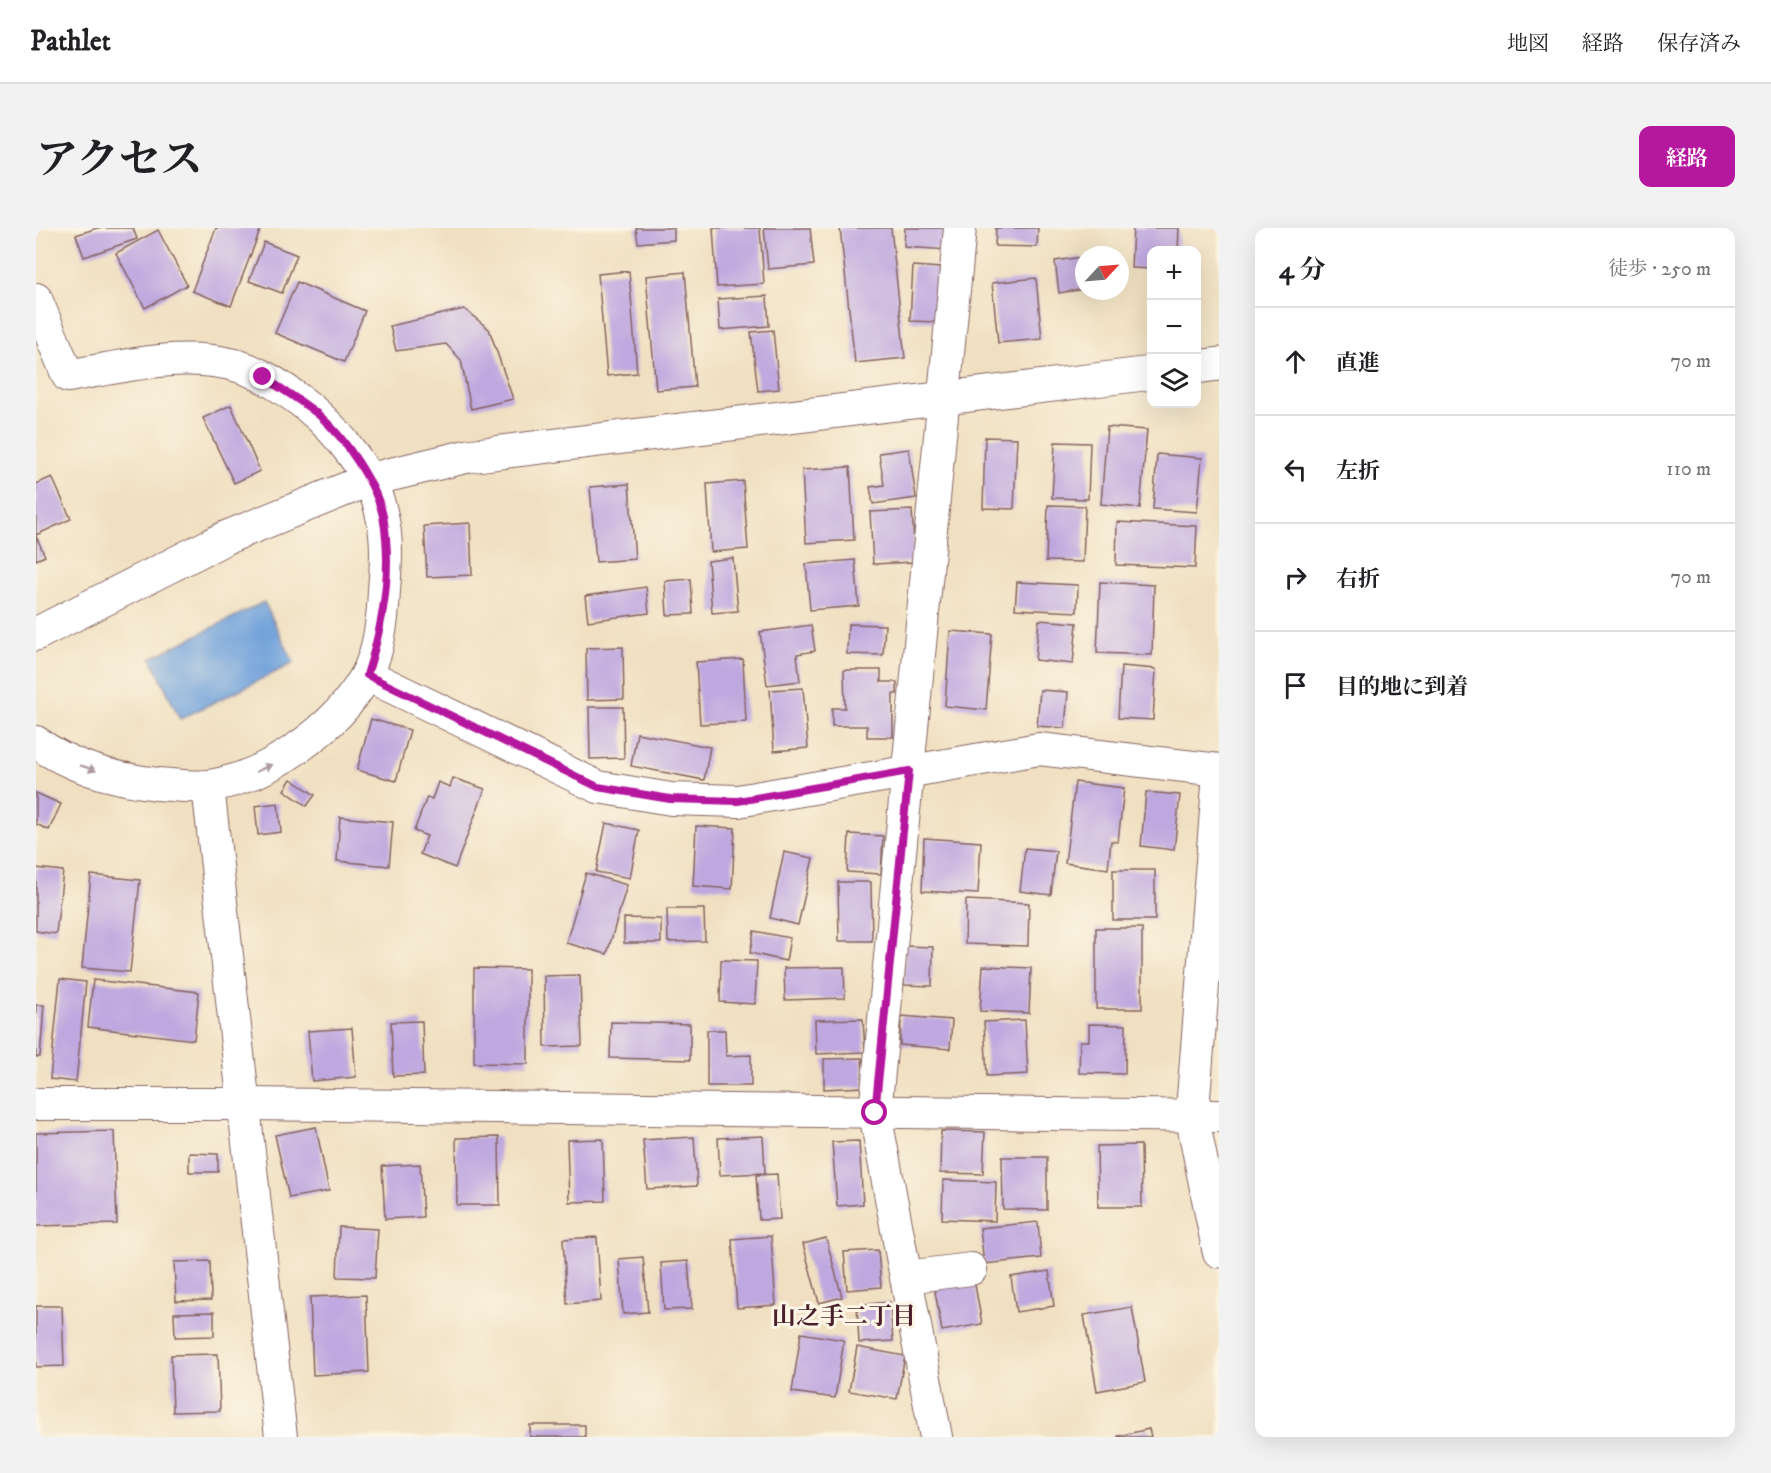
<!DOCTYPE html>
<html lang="ja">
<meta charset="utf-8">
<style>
body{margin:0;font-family:"IM FELL DW Pica","Noto Serif JP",serif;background:#f2f2f2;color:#202124}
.controls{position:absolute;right:18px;top:18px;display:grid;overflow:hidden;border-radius:12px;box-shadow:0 6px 24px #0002}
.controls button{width:54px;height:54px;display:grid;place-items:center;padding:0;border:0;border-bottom:2px solid #e0e0e0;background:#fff;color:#202124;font:30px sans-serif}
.compass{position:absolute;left:1039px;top:18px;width:54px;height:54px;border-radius:50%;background:#fff;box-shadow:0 6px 24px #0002;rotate:64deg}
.stop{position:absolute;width:18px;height:18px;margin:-14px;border:4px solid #b5179e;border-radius:50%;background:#fff}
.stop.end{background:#b5179e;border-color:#fff;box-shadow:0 2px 6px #0008}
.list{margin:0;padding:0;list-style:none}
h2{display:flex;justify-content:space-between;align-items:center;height:78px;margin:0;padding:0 24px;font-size:26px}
h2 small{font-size:20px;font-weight:400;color:#757577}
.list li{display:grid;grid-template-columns:39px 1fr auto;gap:18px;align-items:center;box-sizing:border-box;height:108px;padding:0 24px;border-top:2px solid #e0e0e0}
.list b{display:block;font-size:22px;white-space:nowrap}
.list em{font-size:20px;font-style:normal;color:#757577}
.icon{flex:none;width:33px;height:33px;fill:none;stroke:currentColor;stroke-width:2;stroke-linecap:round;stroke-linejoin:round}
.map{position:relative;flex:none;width:1183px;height:1209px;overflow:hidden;border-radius:12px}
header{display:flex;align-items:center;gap:36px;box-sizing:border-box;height:84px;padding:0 30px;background:#fff;border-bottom:2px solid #e0e0e0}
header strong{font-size:28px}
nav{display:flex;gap:33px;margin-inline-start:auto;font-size:21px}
.intro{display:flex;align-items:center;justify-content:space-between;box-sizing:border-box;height:144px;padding:0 36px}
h1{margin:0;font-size:42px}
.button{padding:15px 27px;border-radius:12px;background:#b5179e;color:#fff;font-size:21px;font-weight:700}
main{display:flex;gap:36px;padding:0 36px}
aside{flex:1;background:#fff;border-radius:12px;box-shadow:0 6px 24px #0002}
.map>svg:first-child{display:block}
.water{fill:#70a1da;stroke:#5d6082;stroke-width:1.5}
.building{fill:#bfa8df}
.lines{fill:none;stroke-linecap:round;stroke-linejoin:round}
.minor-casing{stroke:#846360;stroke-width:34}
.tertiary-casing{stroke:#846360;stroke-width:35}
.minor{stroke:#fff;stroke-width:32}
.tertiary{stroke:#fff;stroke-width:33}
.oneway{fill:#ae9aa0}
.route{stroke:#b5179e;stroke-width:8}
.labels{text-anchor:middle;stroke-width:6;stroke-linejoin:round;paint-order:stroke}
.neighbourhood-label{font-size:24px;font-weight:bold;fill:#4a1f2b;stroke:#fcf5e5}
</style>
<header>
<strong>Pathlet</strong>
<nav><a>地図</a><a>経路</a><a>保存済み</a></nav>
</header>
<div class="intro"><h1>アクセス</h1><a class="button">経路</a></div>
<main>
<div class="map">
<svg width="1183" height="1209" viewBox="0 0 1183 1209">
<rect width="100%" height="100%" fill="#fcf5e5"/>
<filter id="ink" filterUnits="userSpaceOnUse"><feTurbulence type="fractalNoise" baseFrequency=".0167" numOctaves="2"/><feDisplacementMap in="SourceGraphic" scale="12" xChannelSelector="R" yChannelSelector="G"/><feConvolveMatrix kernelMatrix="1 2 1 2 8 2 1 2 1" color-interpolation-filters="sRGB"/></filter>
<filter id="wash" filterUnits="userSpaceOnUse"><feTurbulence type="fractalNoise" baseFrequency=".008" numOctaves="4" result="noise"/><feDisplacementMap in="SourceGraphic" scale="24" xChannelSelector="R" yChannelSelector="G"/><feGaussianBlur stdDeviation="1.35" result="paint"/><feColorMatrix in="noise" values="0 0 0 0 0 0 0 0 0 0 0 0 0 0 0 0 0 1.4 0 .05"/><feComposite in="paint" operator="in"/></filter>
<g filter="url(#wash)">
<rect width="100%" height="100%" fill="#f0e0c1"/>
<!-- water -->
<path class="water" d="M228 374 258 435 144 491 115 430Z"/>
<g id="blocks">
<!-- building -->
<g class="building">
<path d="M61 0H97L101 11 48 29 40 7Z"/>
<path d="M180 0H225L195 78 156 63Z"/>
<path d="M600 0H638V12L602 15Z"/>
<path d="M677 0H724L728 56 681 59Z"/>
<path d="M728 0H774L778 37 732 41Z"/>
<path d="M804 0H855L869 130 819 135Z"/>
<path d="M869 0H913L912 22 868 19Z"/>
<path d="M960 0H1002L1001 19 959 18Z"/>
<path d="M1097 0H1143L1142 22H1116V41L1095 40Z"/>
<path d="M122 2 151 57 109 80 80 25Z"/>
<path d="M228 14 261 27 246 65 213 53Z"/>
<path d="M1046 29 1048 61 1023 65 1019 33Z"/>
<path d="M877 38 905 40 902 94 874 93Z"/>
<path d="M593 43 601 145 571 148 562 46Z"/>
<path d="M649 44 659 159 620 162 610 48Z"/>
<path d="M1000 50 1006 111 962 115 956 55Z"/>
<path d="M261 54 329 83 308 134 239 105Z"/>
<path d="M731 68 733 98 684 102 682 71Z"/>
<path d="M428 81 453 101 477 171 435 181 425 132 410 116 360 123 354 98Z"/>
<path d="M737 102 743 161 722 163 715 104Z"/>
<path d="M195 177 224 243 198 255 167 190Z"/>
<path d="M1071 199 1111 202 1104 280 1065 276Z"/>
<path d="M949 209 981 210 978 281 947 280Z"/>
<path d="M1019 214 1054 215 1052 271 1016 270Z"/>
<path d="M873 221 880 270 837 276 834 259 848 257 843 225Z"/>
<path d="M1121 226 1166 230 1161 284 1117 281Z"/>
<path d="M814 239 818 312 770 315 766 242Z"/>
<path d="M16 249 35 291 0 307V256Z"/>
<path d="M707 253 712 321 675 324 671 256Z"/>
<path d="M593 256 599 331 560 334 554 259Z"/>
<path d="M1012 277 1049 278 1047 334 1010 333Z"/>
<path d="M876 282 879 334 837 336 834 284Z"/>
<path d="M1081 294 1161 298 1159 340 1080 337Z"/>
<path d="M434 295 436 347 391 349 388 298Z"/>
<path d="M0 308 9 328 0 332Z"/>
<path d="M697 330 702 383 676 385 672 333Z"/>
<path d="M819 332 823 378 774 382 770 336Z"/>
<path d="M655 351 657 386 631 387 629 353Z"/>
<path d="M981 354 1042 357 1041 384 979 381Z"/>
<path d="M1064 354 1118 357 1116 427 1061 425Z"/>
<path d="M610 359 613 385 552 393 549 368Z"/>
<path d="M1003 392 1041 395 1037 436 999 432Z"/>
<path d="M812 396 849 397 847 427 811 426Z"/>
<path d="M775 397 779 423 761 426 764 453 731 457 724 404Z"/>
<path d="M914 403 956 406 950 482 909 478Z"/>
<path d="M587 419 588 471 551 472 550 420Z"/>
<path d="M707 431 710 494 664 496 660 434Z"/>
<path d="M1085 438 1120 441 1117 492 1082 490Z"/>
<path d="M808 442H845V454H861V466H857V509H831V498H796V480H809Z"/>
<path d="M767 460 772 520 738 523 734 462Z"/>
<path d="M1004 462 1032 464 1029 500 1001 498Z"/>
<path d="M553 479H587L588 530 554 531Z"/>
<path d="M335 491 374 502 360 553 321 542Z"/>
<path d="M601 505 674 519 668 552 595 538Z"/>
<path d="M417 550 449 561 419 640 384 626 391 608 378 603 391 569 396 571 402 554 414 559Z"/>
<path d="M255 551 279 567 271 578 248 562Z"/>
<path d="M1039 554 1088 560 1082 614 1075 613 1072 641 1029 635Z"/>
<path d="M1110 564 1144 567 1138 622 1105 618Z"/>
<path d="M0 565 25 576 13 602 0 596Z"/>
<path d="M242 575 245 604 222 607 219 578Z"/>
<path d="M304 589 357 594 353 638 301 633Z"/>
<path d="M570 595 603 602 594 650 560 644Z"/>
<path d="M660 598 699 600 696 661 657 658Z"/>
<path d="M813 606 847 608 845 646 811 644Z"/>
<path d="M888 610 945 614 942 666 886 663Z"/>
<path d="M989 620 1020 623 1015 667 984 663Z"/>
<path d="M748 624 777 630 762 697 734 690Z"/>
<path d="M0 640 27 643 20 706 0 703Z"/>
<rect x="1077" y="642" width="42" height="50"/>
<path d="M550 645 591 657 571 726 530 715Z"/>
<path d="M55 647 104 652 94 744 46 740Z"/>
<path d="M802 654H835L836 713H803Z"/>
<path d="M930 672 993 675 992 718 929 716Z"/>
<path d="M631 681H668L669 713 632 714Z"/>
<path d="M588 690 625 691V715H588Z"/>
<rect x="1060" y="700" width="46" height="81"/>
<path d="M718 703 754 710 750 733 714 725Z"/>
<path d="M869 718 897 719 896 758 868 757Z"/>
<path d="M685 732 721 733 719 776 684 774Z"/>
<path d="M947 738 995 740 993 785 944 783Z"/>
<path d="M808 739 809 770 749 772 748 740Z"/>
<path d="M438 740 492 741V836L438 835Z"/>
<path d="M544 747 546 818 509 819 508 748Z"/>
<path d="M24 751 50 754 40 854 14 851Z"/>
<path d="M57 752 163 764 158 812 52 799Z"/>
<path d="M0 777H8L4 829H0Z"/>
<path d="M865 788 916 792 914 821 864 817Z"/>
<path d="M827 791 829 824 780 826 779 792Z"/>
<path d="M989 792 992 846 951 848 948 794Z"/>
<path d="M386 793 388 847 357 848 355 794Z"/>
<path d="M575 794 654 796V832L574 830Z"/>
<path d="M1053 796 1090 797 1089 846 1043 845 1044 813H1053Z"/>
<path d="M316 800 320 849 276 853 272 803Z"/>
<path d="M671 802H689L690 828 715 827V858H671Z"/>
<path d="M826 830 828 859 788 861V831Z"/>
<path d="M280 899 293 963 253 970 239 907Z"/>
<path d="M78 903 81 996 0 998V905Z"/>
<path d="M905 903 949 904 947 946 904 945Z"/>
<path d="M727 908 729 945 684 947 682 910Z"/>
<path d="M463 909 464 977H421L420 910Z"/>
<path d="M658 909 661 958 611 961 607 912Z"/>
<path d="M567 911 569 973 533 974 531 912Z"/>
<path d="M823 913 827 976 801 978 796 914Z"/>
<path d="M1105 917 1106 979H1062L1061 918Z"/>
<path d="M153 925 182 926V944H153Z"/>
<path d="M966 929H1011V982L967 981Z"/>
<path d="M384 936 387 989 349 991 346 938Z"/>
<path d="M741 946 744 991 723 992 720 947Z"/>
<path d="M907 952 960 954 959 993 906 991Z"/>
<path d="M1002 994 1005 1030 948 1036 944 1000Z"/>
<path d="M303 999 342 1001 339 1050 301 1049Z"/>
<path d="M735 1008 740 1077 701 1080 696 1011Z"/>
<path d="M561 1009 565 1073 531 1076 527 1011Z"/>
<path d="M790 1010 806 1069 783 1075 767 1016Z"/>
<path d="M842 1022 845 1059 811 1062 808 1024Z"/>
<path d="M607 1029 612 1084 587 1086 583 1031Z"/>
<path d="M174 1033 175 1072 140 1073 138 1034Z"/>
<path d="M652 1033 656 1081 628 1082 625 1035Z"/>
<path d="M1013 1043 1018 1078 980 1084 975 1049Z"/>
<path d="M938 1051 946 1096 906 1103 898 1058Z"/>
<path d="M330 1067 333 1144 277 1147 274 1069Z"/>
<path d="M854 1074 857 1113 823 1115 821 1077Z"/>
<path d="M0 1078H26L28 1138 0 1139Z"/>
<path d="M1096 1079 1109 1154 1061 1163 1048 1087Z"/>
<path d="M178 1084V1108L139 1109 138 1085Z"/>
<path d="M765 1105 808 1112 799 1170 756 1164Z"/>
<path d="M821 1119 869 1128 861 1171 813 1163Z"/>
<path d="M182 1126 184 1183 137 1184 135 1127Z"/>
<rect x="494" y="1197" width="55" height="12"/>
<path d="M1113 1201 1115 1209H1082V1208Z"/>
</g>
</g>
</g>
<g filter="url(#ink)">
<use href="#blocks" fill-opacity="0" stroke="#846360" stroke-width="1.5"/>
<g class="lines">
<!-- minor casing -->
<g class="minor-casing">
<g id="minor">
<path d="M0 71 32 148C84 139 141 124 194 136 221 141 249 161 271 178 302 203 338 247 346 288 352 313 350 337 348 362 347 390 343 424 330 448 301 500 232 549 173 558 157 560 139 557 122 556 79 551 35 540 0 514"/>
<path d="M331 447 562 559 635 571 702 573 1003 521 1183 542"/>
<path d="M172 558 245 1209"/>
<path d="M0 876H207L1183 888"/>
<path d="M870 1049 935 1041"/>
<path d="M900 1209 839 885 924 0"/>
</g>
</g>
<!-- tertiary casing -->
<g class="tertiary-casing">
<g id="tertiary">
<path d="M1160 139 1183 136"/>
<path d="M0 406 189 310 332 252 432 228 1116 145"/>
<path d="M1183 552 1156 888 1183 1023"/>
</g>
</g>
<!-- minor -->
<use href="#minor" class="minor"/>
<!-- tertiary -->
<use href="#tertiary" class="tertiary"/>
</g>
<!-- one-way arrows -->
<defs><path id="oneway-solid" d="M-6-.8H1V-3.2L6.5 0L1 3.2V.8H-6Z" transform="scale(1.5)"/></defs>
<g class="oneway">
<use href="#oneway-solid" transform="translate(52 540) rotate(19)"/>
<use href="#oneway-solid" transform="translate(228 540) rotate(-25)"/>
</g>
</g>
<g class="lines" filter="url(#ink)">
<!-- route -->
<path class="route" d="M227 149C246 161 266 173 284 188 309 210 340 256 347 288 357 341 347 397 331 447L562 559 634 571 702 573 873 543 839 885"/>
</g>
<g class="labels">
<!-- neighbourhood labels -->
<g class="neighbourhood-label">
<text x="808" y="1096">山之手二丁目</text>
</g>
</g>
</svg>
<div class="controls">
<button>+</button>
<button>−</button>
<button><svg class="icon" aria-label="layers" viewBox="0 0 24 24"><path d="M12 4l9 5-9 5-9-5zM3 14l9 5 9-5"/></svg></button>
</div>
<svg class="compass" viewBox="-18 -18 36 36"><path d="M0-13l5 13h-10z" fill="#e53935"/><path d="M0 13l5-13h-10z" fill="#757577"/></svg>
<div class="stop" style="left:839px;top:885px"></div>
<div class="stop end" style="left:227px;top:149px"></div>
</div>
<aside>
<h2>4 分<small>徒歩 · 250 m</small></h2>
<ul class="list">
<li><svg class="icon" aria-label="ahead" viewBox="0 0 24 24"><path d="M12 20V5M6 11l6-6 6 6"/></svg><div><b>直進</b></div><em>70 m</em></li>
<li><svg class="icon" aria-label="left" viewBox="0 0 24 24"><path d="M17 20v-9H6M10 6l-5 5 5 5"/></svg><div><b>左折</b></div><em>110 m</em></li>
<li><svg class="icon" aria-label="right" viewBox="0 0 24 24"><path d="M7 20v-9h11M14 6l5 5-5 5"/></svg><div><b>右折</b></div><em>70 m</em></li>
<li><svg class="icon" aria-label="arrive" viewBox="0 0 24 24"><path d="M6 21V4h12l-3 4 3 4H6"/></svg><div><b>目的地に到着</b></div></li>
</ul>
</aside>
</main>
